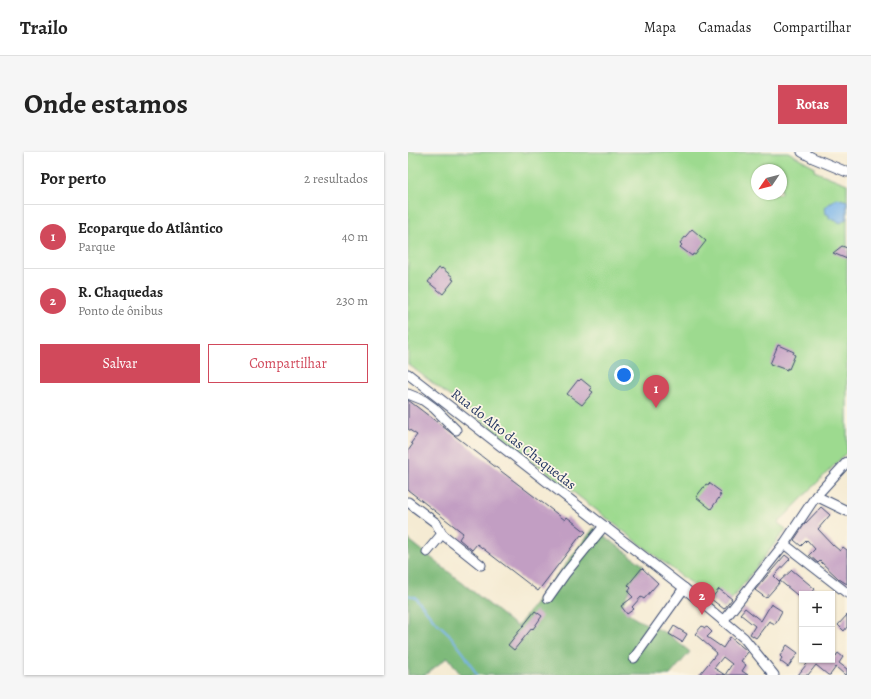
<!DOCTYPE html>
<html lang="pt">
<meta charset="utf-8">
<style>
body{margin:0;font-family:Alegreya,serif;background:#f6f6f6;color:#222}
.controls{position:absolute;right:12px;bottom:12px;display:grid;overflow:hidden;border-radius:0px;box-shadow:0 1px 3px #0004}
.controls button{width:36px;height:36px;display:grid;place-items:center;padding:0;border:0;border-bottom:1px solid #e0e0e0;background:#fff;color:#222;font:20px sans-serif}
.compass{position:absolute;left:343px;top:12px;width:36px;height:36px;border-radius:50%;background:#fff;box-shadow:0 1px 3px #0004;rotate:235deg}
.you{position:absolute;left:216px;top:223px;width:14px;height:14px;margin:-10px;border:3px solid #fff;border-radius:50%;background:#1a73e8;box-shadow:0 0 0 6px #1a73e833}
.badge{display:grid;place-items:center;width:26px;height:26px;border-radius:50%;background:#d1495b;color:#fff;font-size:13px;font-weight:700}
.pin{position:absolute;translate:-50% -33px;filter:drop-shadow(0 1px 2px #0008)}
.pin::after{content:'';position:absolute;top:21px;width:14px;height:12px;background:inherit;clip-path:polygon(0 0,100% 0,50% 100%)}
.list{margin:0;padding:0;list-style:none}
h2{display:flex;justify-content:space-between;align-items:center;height:52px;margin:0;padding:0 16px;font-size:17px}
h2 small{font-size:13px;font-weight:400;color:#767676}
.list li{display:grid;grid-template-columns:26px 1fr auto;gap:12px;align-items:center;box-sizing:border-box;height:64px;padding:0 16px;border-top:1px solid #e0e0e0}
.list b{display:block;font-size:15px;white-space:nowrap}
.list p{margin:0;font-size:13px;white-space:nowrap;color:#767676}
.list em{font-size:13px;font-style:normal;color:#767676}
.actions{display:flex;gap:8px;padding:12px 16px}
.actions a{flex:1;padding:9px 0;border:1px solid #d1495b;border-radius:0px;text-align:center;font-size:14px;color:#d1495b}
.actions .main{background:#d1495b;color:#fff}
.map{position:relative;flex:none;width:439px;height:523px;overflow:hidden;border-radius:0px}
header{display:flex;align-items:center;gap:24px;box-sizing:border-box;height:56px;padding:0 20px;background:#fff;border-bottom:1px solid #e0e0e0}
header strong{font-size:19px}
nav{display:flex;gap:22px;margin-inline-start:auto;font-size:14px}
.intro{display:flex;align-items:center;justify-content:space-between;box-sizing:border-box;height:96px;padding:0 24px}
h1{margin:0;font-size:28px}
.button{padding:10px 18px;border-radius:0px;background:#d1495b;color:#fff;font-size:14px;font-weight:700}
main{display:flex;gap:24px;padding:0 24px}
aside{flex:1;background:#fff;border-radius:0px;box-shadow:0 1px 3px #0004}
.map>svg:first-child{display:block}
.green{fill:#9dda8f;stroke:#5c8476;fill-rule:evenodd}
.forest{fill:#7eba7a;stroke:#4c746c}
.water{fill:#78b4ea;stroke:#4a72a4}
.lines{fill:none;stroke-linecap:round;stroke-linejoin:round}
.stream{stroke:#78b4ea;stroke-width:2}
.building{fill:#c29ec3;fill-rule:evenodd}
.minor-casing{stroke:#3c4b70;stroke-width:11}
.minor{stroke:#fff;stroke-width:9}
.labels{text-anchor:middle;stroke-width:3.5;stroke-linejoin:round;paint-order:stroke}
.street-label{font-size:14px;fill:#1b2f5e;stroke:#fcf5e5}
</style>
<header>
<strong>Trailo</strong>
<nav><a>Mapa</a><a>Camadas</a><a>Compartilhar</a></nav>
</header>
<div class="intro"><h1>Onde estamos</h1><a class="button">Rotas</a></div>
<main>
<aside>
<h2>Por perto<small>2 resultados</small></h2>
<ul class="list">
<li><span class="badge">1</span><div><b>Ecoparque do Atlântico</b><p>Parque</p></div><em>40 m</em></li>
<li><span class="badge">2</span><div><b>R. Chaquedas</b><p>Ponto de ônibus</p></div><em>230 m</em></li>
</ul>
<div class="actions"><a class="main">Salvar</a><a>Compartilhar</a></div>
</aside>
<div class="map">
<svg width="439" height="523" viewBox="0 0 439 523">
<rect width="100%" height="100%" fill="#fcf5e5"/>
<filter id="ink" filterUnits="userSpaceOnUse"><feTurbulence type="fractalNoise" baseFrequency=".025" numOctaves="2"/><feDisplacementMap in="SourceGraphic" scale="8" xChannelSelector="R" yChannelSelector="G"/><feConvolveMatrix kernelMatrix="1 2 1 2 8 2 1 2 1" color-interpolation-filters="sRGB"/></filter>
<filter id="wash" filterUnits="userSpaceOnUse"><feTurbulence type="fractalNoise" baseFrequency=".012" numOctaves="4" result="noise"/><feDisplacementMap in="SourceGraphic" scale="16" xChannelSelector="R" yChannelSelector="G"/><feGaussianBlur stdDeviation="0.9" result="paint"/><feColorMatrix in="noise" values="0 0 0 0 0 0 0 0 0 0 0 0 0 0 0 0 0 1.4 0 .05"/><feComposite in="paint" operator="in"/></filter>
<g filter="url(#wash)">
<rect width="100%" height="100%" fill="#f5ebd3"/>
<!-- green -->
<path class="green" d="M0 0H380L407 15 406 19 439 32V300L370 371 378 377 316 457 0 212ZM349 18H373V42H349Z"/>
<!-- forest -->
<path class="forest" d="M186 376 235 413 215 450 216 457 228 467 260 482 282 500 262 523H53L40 505 17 523H0V387L109 475Z"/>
<!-- water -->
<path class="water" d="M429 46 439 49V66L433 71 421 66V63L418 62 417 55Z"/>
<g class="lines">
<!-- stream -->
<path class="stream" d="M0 443 7 445 25 467 41 482 57 503 69 523"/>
</g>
<g id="blocks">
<!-- building -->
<g class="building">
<path d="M284 77 298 89 287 103 285 102 284 104 272 95 274 93 272 91Z"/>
<path d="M434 94 439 96V107L425 101Z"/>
<path d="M31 116 33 117 34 116 45 125 44 127 46 128 35 142 20 130Z"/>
<path d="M370 193 386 200 385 202 387 203 381 217 379 216V218L362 212Z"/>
<path d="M173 227 184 236 182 238 185 240 174 253 159 242 170 228 171 229Z"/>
<path d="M0 248 157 368 159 365 178 380 174 384 173 383 130 439 69 392 64 398 51 387 55 381 0 338V299L5 292 3 291 9 283 0 277Z"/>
<path d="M301 331 313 340 311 342 313 343 303 357 288 345 298 332 300 333Z"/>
<path d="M413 355 422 363 410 377 425 393 432 399 435 395 439 398V432L431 427 412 409 410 411 401 403 407 397 399 388 393 394 386 388 396 373Z"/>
<path d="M377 403 382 407 366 424 372 430 358 446 347 438Z"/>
<path d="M234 416 250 431 236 447 233 445 224 455 226 457 219 462 213 454 225 445 220 440 223 436 220 433Z"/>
<path d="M384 418 407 437 403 442H394V447L372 429Z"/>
<path d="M311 437 324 447 316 457 303 447Z"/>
<path d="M363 452 374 459 367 472 361 469 348 486 342 482 347 474 332 462 337 456 353 469Z"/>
<path d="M127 459 134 464 125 477 124 476 106 498 100 493Z"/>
<path d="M439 463V475L436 479 430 473Z"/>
<path d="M266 474 279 482 274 490 261 482Z"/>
<path d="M294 474 297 476 299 475 304 480 299 485 315 496 322 485 338 498 340 500 333 509 338 513 334 519 340 523H291L309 501 287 482ZM315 505 324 512 317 523 306 516Z"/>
<path d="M379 493 390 501 380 515 372 509 374 506 372 504Z"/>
<path d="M430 501 435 505 431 511 439 517V523H437L428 515 422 523H420L408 513 400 523H390L402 508H425Z"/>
</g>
</g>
</g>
<g filter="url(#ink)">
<use href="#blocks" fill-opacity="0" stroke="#3c4b70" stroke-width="1"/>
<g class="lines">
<!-- minor casing -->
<g class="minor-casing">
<g id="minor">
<path d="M394 0 405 6 439 20"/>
<path d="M0 222 276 436 336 486 366 523"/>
<path d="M0 242 15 248 26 256 48 278"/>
<path d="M408 344 439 359"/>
<path d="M0 350 28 371 34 382 73 413"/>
<path d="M376 392 439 441"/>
<path d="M19 400 34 382"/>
<path d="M140 446 157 422 196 374"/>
<path d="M315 469 376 392 408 344 439 310"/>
<path d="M226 506 276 436"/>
</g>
</g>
<!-- minor -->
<use href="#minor" class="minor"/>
</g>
</g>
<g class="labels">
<!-- street labels -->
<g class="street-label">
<text transform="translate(106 287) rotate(38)" y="5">Rua do Alto das Chaquedas</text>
</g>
</g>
</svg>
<div class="controls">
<button>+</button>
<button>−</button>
</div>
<svg class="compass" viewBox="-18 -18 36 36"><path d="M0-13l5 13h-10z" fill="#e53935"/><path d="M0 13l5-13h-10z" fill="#767676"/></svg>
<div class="you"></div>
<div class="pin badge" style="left:248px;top:256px">1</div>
<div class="pin badge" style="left:294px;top:463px">2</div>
</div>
</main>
